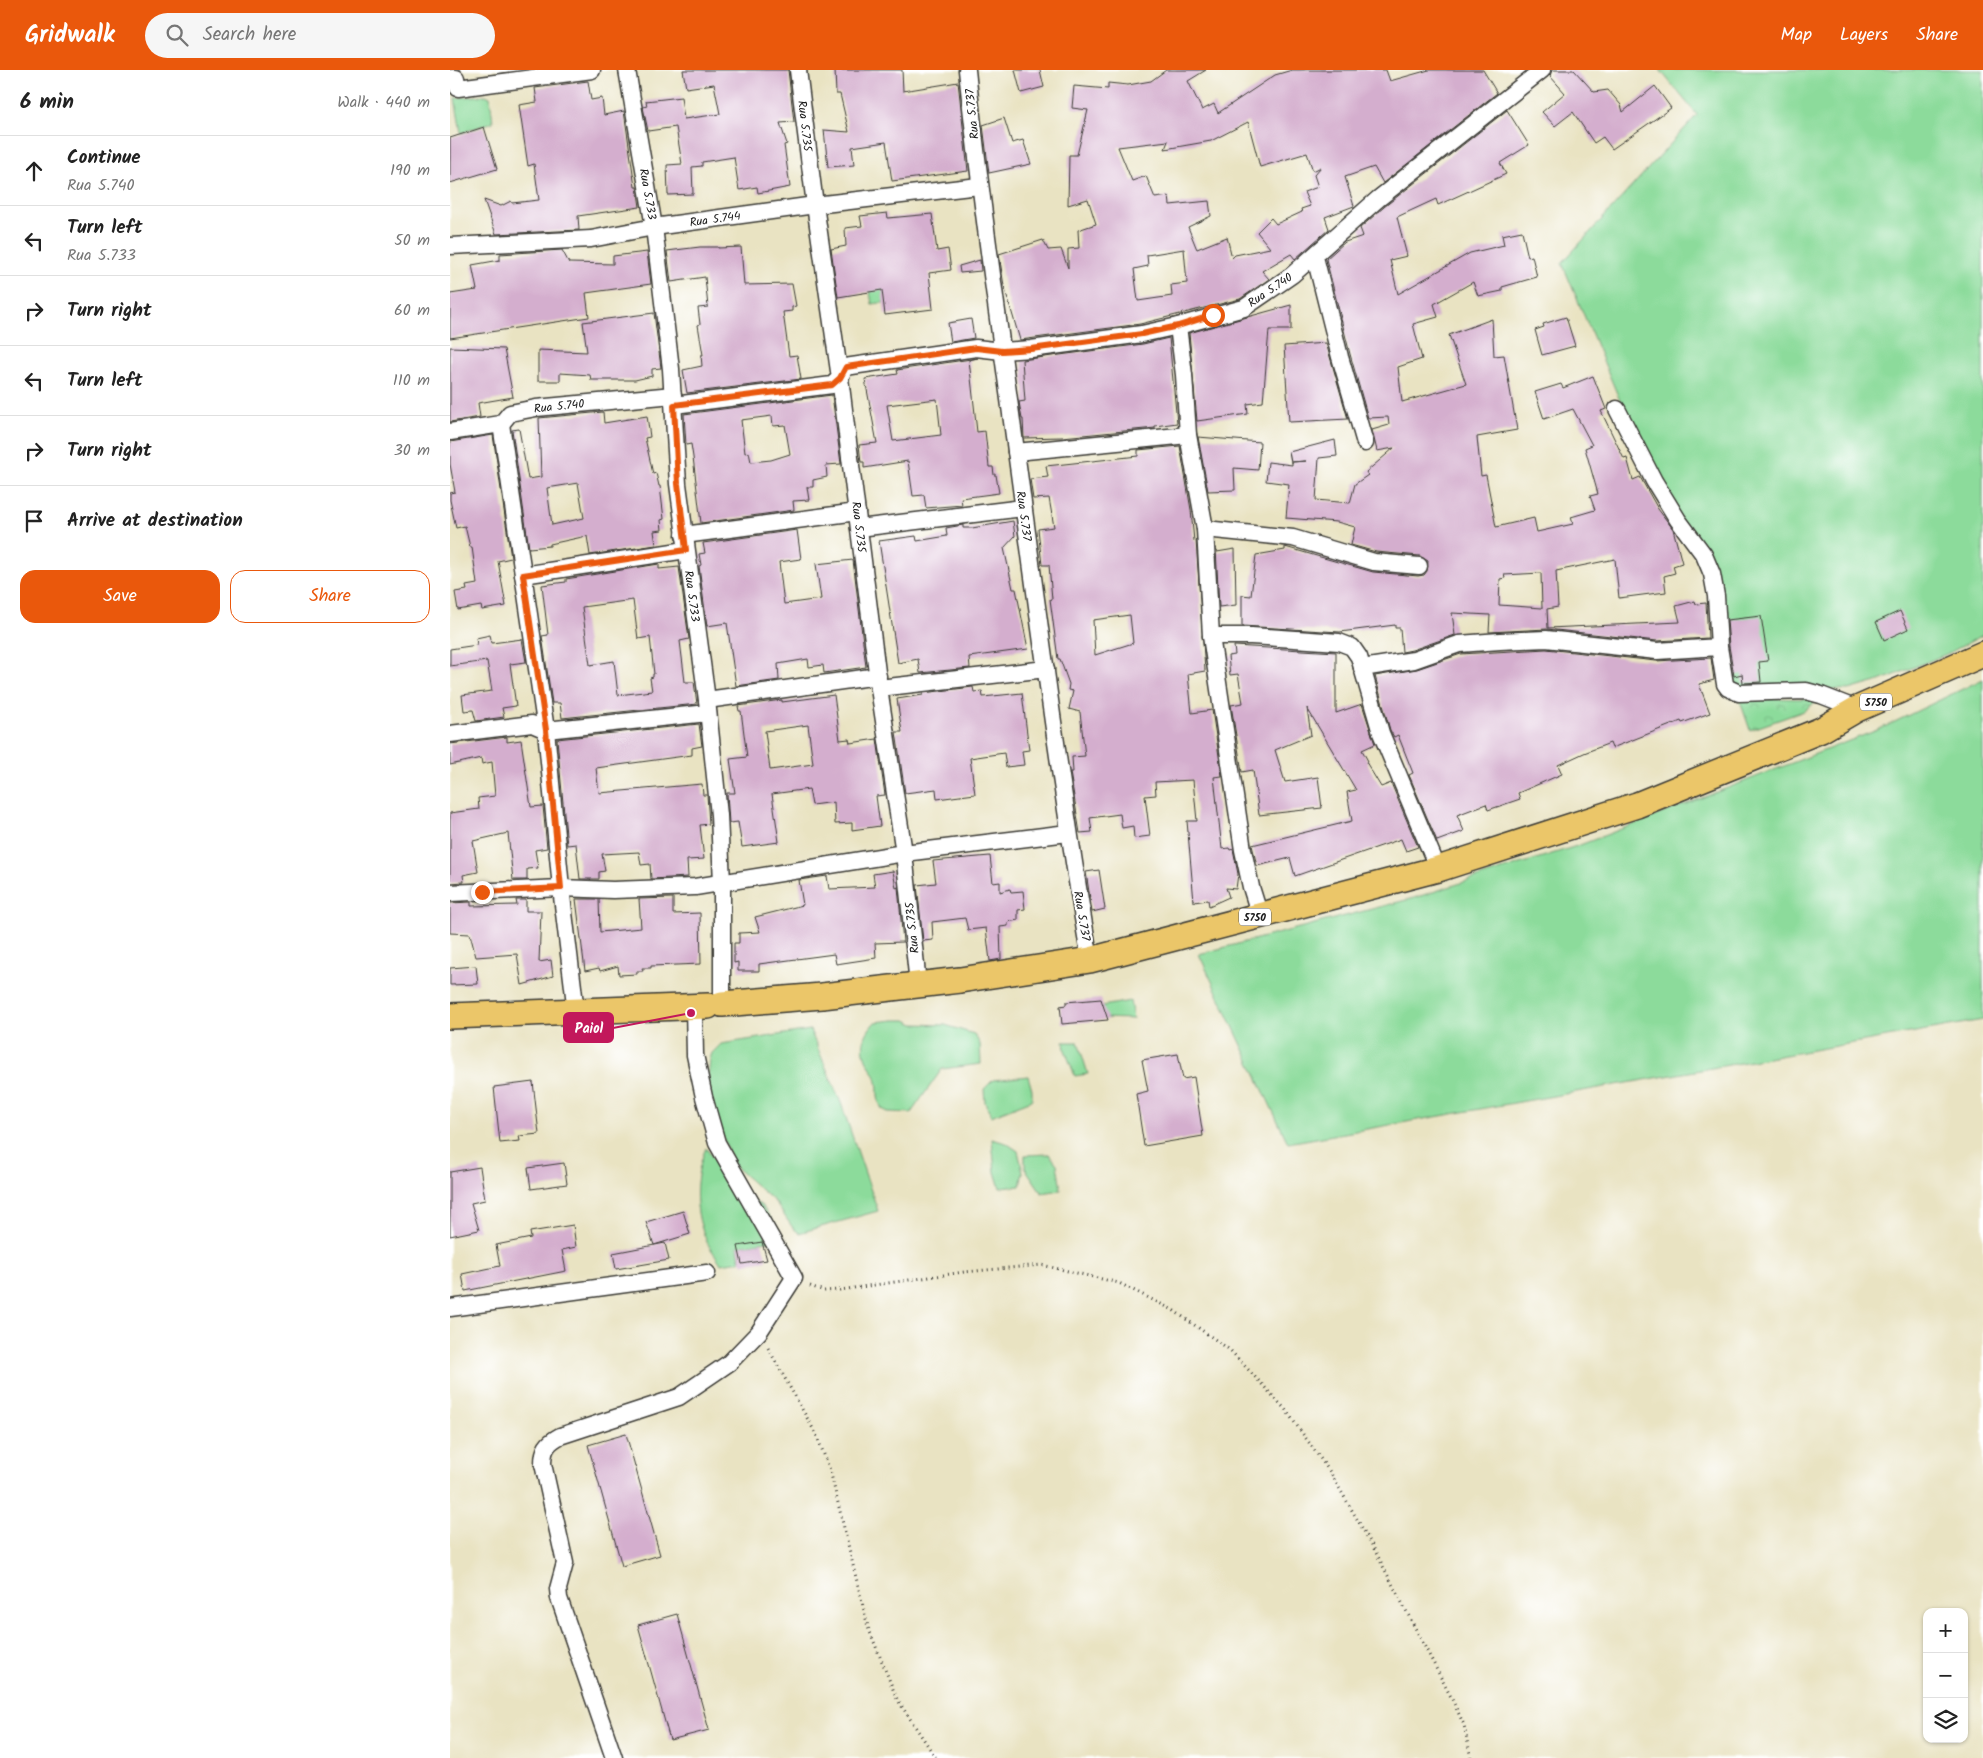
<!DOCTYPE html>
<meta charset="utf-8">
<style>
body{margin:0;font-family:Kalam,sans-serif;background:#f6f6f6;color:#222}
.controls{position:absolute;right:15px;bottom:15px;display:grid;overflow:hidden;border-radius:10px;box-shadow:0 1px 4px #0004}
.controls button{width:45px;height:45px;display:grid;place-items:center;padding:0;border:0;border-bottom:1px solid #e0e0e0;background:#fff;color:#222;font:25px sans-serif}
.stop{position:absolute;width:15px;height:15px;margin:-11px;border:4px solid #ea580c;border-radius:50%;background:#fff}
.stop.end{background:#ea580c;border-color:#fff;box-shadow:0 1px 5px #0008}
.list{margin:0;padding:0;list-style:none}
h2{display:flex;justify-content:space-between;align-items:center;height:65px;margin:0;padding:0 20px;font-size:21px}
h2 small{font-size:16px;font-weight:400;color:#767676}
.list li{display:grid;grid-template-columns:32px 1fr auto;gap:15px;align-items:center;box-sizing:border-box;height:70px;padding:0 20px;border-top:1px solid #e0e0e0}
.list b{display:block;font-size:19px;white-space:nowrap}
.list p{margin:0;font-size:16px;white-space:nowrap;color:#767676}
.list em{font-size:16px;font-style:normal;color:#767676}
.actions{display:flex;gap:10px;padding:15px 20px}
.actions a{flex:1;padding:11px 0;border:1px solid #ea580c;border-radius:15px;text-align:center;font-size:18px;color:#ea580c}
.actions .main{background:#ea580c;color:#fff}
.icon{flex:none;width:28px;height:28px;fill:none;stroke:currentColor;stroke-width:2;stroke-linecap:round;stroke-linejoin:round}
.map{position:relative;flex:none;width:1533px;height:1688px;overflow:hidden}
header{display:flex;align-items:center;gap:30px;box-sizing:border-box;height:70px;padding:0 25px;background:#ea580c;color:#fff}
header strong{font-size:24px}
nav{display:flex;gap:28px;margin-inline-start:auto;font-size:18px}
.search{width:350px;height:45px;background:#f6f6f6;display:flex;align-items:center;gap:12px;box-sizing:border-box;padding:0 18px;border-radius:28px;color:#767676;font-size:19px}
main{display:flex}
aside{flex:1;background:#fff}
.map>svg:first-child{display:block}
.grass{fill:#8cdb9b;stroke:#547c5c}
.park{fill:url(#park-crowns);stroke:#547c5c}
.building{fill:#d4aece;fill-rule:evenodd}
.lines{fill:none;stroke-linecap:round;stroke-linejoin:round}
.minor-casing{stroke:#3b3a35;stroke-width:19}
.primary-casing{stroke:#3b3a35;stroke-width:28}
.path{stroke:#3b3a35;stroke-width:3;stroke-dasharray:1 4;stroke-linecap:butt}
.minor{stroke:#fff;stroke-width:16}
.primary{stroke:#ebc669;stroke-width:25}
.route{stroke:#ea580c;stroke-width:6}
.labels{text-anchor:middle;stroke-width:4;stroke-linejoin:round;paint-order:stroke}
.shield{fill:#fff;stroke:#606060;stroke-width:1}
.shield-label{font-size:11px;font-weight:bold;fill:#1c1c1c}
.street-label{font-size:12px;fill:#1c1c1c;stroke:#fff}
.leader{fill:none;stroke:#c2185b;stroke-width:2}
.callout-dot{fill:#c2185b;stroke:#fff;stroke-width:2}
.callout{fill:#c2185b;stroke:#c2185b;stroke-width:2}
.callout-label{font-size:14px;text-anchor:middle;font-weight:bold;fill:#fff}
</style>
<header>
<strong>Gridwalk</strong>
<div class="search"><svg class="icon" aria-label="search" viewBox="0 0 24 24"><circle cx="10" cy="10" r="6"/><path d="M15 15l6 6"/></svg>Search here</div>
<nav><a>Map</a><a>Layers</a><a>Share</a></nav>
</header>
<main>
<aside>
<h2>6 min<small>Walk · 440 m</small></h2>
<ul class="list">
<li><svg class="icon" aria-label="ahead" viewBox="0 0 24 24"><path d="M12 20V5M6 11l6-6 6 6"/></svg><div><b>Continue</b><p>Rua 5.740</p></div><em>190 m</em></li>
<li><svg class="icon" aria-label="left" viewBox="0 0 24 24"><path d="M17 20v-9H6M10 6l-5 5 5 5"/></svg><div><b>Turn left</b><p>Rua 5.733</p></div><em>50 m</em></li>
<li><svg class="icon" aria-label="right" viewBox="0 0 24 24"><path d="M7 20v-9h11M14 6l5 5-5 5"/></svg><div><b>Turn right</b></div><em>60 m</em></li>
<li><svg class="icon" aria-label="left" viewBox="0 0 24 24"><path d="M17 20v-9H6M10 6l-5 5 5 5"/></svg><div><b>Turn left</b></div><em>110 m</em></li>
<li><svg class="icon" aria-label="right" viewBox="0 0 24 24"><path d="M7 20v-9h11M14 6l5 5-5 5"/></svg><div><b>Turn right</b></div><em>30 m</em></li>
<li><svg class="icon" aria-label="arrive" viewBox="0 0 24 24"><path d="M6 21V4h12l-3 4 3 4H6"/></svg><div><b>Arrive at destination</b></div></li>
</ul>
<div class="actions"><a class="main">Save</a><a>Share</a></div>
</aside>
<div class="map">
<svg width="1533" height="1688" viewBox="0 0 1533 1688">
<defs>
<pattern id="park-crowns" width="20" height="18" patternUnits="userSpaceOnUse" patternTransform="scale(1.25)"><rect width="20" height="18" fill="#8cdb9b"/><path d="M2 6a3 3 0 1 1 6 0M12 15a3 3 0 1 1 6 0" fill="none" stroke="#78bb85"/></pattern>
</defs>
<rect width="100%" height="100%" fill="#fff"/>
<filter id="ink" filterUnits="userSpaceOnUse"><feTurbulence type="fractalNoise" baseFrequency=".02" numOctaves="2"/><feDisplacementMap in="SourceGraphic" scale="10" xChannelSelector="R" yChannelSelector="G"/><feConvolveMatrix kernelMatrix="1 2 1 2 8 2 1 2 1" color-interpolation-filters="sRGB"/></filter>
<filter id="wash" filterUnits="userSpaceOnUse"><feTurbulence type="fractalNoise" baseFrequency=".0096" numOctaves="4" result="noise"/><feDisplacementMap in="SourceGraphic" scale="20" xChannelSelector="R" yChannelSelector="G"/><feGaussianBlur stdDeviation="1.12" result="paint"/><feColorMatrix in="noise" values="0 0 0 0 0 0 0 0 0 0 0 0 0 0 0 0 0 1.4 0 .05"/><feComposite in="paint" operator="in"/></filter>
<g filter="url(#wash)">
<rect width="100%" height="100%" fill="#e9e3c2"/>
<!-- grass -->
<g class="grass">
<path d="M1210 0H1533V565L1499 583 1430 611 1399 620 1297 617 1282 613 1269 525 1184 364 1112 193 1247 45Z"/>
<path d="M36 25 40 27 43 52 11 63 5 28Z"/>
<path d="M418 211 458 230 422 234Z"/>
<path d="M1533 609V950L838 1073 749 884 964 828 1130 775 1430 659Z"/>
<path d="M680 931 683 949 649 948 647 937Z"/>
<path d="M444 950H456L464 954 495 955 524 964 530 974 531 994 492 999 461 1043 438 1042 432 1039C425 1026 430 1020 426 1008 425 1004 423 1002 421 998 409 981 412 966 425 952Z"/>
<path d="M360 960 391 1033 428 1141 349 1163 343 1158 325 1132 283 1095 257 1023 260 989 262 983 271 974Z"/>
<path d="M614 972H628L638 1004 625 1006 615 980Z"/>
<path d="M578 1006 582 1020V1030L541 1046 535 1032 534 1019 543 1010Z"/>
<path d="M542 1069 556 1073 568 1081 573 1102 570 1116 550 1118 545 1102Z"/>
<path d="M256 1078 280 1111 313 1137 334 1168 288 1176 290 1191 271 1194C266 1185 258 1177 255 1167 243 1139 244 1105 256 1078Z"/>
<path d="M599 1084 607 1094 611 1120 592 1123 575 1098V1085Z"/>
</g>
<!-- park -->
<path class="park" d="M1289 628 1369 629 1354 641 1300 660Z"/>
<g id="blocks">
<!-- building -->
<g class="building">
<path d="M233 0H338L344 52 330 53 337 74 334 75 340 117 308 123 307 117 289 120 284 87 252 92V96L242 97 243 124 218 125 217 95 232 94 226 57 198 61 193 37 197 36 196 31 231 27 234 49 270 44 264 14 236 18Z"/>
<path d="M385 0H452L453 21 508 12 518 101 442 111 436 72 402 77 404 95 378 97 374 60 399 62 390 24H386Z"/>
<path d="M565 0H590L594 17 571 23Z"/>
<path d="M716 0H756L738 11 752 40 764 34 768 43 825 5 842 0H936L940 11 979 0H1033L1047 23 933 113 924 97 895 107 904 136 875 147 879 159 845 189 841 184 812 201 819 209 790 229 690 254 570 270 554 216 549 184 593 170 598 180 611 179 618 198V179L629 178 628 160 646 154 638 129 618 135 619 85H627L638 40 622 38 624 16 658 19V13L678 15 701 11ZM798 52 810 97 857 83 863 101 871 97 864 105 868 117 854 122 860 136 851 139 852 142 826 154 821 148 807 162 820 178 785 185 782 188 777 167 747 179 746 177 738 157 761 146 759 131 720 135 719 126 705 128 696 106 682 111 668 77 718 71 715 79 761 71ZM734 179 737 213 721 215 722 226 688 231 684 199 698 196 697 185Z"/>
<path d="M1102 0H1124L1144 22 1158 20 1171 35 1173 42 1205 16 1221 38 1162 79 1153 67 1144 73 1123 42 1105 56 1092 42 1115 23 1100 6Z"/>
<path d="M138 11 141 30 152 28 154 45 174 41 185 117H187L190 137 128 146 129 160 46 164 34 130 51 136 61 131 62 133 89 130 84 94 78 96 69 35 87 32 85 18Z"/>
<path d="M1057 40 1079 75 1050 93 1056 104 988 135 986 129 947 147 957 186 940 190 948 224 1020 183 1054 175 1052 165 1072 161 1078 187 1082 186 1087 207 1052 217V221L1028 226 1023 212 984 234 988 247 963 254 972 289 948 297 952 332 1016 314 999 265 1042 249 1044 286 1054 285 1067 360 1027 367 1031 406 1036 405 1046 457 1084 448 1087 462 1123 454 1121 447 1145 440 1140 426 1148 424 1135 378 1142 375 1123 339 1094 349 1085 322 1111 314 1113 318 1143 306 1156 339 1151 341 1174 389 1177 388 1183 410 1190 407 1208 439 1223 459 1232 493 1223 496 1225 503 1214 506 1216 522 1169 528 1165 489 1106 501 1108 537 1097 539 1098 558 1230 552 1226 536 1245 531 1246 534 1256 533 1258 568 1207 571 1097 559 1039 562 1040 545 1002 543 1005 565 962 580 952 582 950 558H945V555L890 562 792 556V525L801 526 806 485 835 480V477L923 502 968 506 974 505 977 501 978 491 970 486 926 482 901 475 905 457 887 452 836 448 839 414 816 411 818 392 842 395V392L856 391 841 392 839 382 885 370 887 386 869 388 866 430 900 433 905 414 918 405 916 402 944 378 927 381 922 360 939 355 938 347 918 348 900 284 876 189 895 172 913 166 910 158 934 137ZM1091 503 1092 538 1049 535 1050 509 1055 508 1054 505Z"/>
<path d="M554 48 562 73 573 70 581 94 539 103 533 55Z"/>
<path d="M34 57 47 99 0 113V68Z"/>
<path d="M437 143 438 148 482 144 487 181 498 179 501 200 479 203 483 239 435 245 432 220 388 227 381 179 396 176 395 158 412 156 410 146Z"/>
<path d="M250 177H268V178L291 177 294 215 342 214 346 236 342 237V241L333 242 339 286 347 285 351 309 237 323 233 300 252 296 251 285H253L248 255 250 254 248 238 258 237 255 207 221 212 217 181Z"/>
<path d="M112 180 119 193 163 194V186L197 182 201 214 136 223 139 247 0 268V224L27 220 22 195 50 190V184Z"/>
<path d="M530 190 531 201 510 203 509 196Z"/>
<path d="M841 235V260H819L813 332 797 334 798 344 747 351 739 263Z"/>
<path d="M204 243 211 298 202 299V306L185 310H141L140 305 110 303V311H88V280L137 282 133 252Z"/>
<path d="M1116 247 1125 276 1092 285 1085 260 1094 257 1093 254Z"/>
<path d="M521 249 524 268 501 272 498 253Z"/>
<path d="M719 268 727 353 705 356V358L612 367 574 368 573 349H572L569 332 575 331 572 290 693 274Z"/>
<path d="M876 273 898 349 839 352 834 276Z"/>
<path d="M0 277 54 279 63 327 28 333 30 347 0 352Z"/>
<path d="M528 288 519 290 527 362 535 361 539 397H543L544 405H546L549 423 511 428 512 435 476 438 474 425 463 426 458 391 414 398V392H411L409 375 427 373 415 309 448 304 447 300ZM487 329 491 365 443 371 437 335Z"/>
<path d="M382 325 391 394 376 395 377 407 363 410V417H357L359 430 343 431 344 440 251 453 243 387 241 374 236 375 234 344ZM322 346 323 356 335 355 340 384 321 390 301 392 299 382 295 383 291 350Z"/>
<path d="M153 342 154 353 197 346 200 367 195 368 203 404 206 403 209 416H210L214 449 211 450 212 460 204 461 206 475 140 485 137 466 100 474V476L79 478 62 360 69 359 78 409 91 407 89 348ZM128 413 134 448 102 455 97 418Z"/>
<path d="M43 365 61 488 48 491 56 536 32 540 31 536 8 540 5 522 17 520 16 516 27 514 22 477H20L15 456 6 458 0 430V423L5 422 0 394V372Z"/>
<path d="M748 367 810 372 808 400 784 398 785 420 758 421Z"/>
<path d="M730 376 741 440 744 471 746 470 755 601 738 604 742 643 762 640 772 706 764 707 772 779 779 778 780 780 783 779 788 804 786 819 776 818 779 827 759 836 758 830 744 832 737 751H747L743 710 705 712 706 725 695 726 700 766 684 768 683 756 672 758 670 744 640 748 642 762 630 763 620 702H623L622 687 635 686 630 642 619 639 623 621 618 620 619 614 610 589H608L600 529H602L599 495H592L588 459 604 457 599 428 583 429 580 409 598 407 596 396 688 386V380ZM680 545 683 573 645 585 643 550Z"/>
<path d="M563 451 565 466 554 478 563 519H566L578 579 519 587 520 598 470 603 468 589 448 593 429 471 466 466 467 471 497 466 496 458 513 455V458H522Z"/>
<path d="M347 460 351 489 329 492 334 534 371 529 366 494 403 490 416 597 374 603 373 595 359 597 358 589 328 594 329 610 286 616 277 553 257 556 249 496 251 495 249 484 255 483 253 473Z"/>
<path d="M766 478 767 482 785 479 786 535 769 537Z"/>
<path d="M209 494V499L229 497 239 569 230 571 235 612H244L247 634 112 648 110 633H102L92 566 98 565 92 515 116 512V509ZM183 530 188 569 200 567 204 604H203V607L200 608 202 621 168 625 164 591 140 595 132 537Z"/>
<path d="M1450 541 1458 559 1434 570 1426 552Z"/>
<path d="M1311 546 1318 591 1309 592 1311 612 1293 613 1292 604 1284 606 1279 576 1277 550Z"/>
<path d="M40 565 42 573 72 569 76 592 60 594 66 636 52 638 54 647 26 651 23 640 14 641 12 625 42 621 37 591 0 596V579L27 575 26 568Z"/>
<path d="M784 576 886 582V643L912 634 925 674 912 680 918 691 916 692 931 717 941 713 968 777 956 781 951 769 845 806 840 788 807 796 802 775 902 751 897 722 906 720 857 638 861 665 825 680 835 712 868 707 872 738 809 745 803 700 792 702 781 635 793 633 788 604 780 605 778 586 785 585Z"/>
<path d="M1096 579 1206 591 1261 588 1264 610 1249 614 1260 643 1232 653 1231 651 1162 678 1160 673 1134 683 1108 695 1112 704 1068 723 1070 729 1038 740 1036 734 1007 745 1014 761 987 771 959 705 963 703 948 665 944 667 940 660 925 606 967 599 1011 584Z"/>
<path d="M523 617 524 622 532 621 533 627 572 623 579 680 572 681 574 695 556 697 554 683 520 688 525 724 487 729 486 719 455 723 446 662H452L447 629 473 625V623Z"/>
<path d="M384 625 390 670 399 669 400 673 427 669 435 725 426 726 430 756 402 760V753L385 754 384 732 362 735 359 719 322 724 329 772 292 777 288 752 279 753 277 723H285L280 689 297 687 291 641H289L288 636 332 630V632ZM358 655 363 694 320 700 315 661Z"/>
<path d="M249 654 252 676 242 678V685L146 698 149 723 252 714 253 725H257L259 754 250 755 254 789 237 790 238 807 201 809 200 794 191 795 189 782 152 784 155 801 149 802V809H130L126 774 117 775 107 669Z"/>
<path d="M57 667V672L71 670 81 737 93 736 97 778 85 780 88 798 77 799V810H63L58 763 23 771 28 802 13 805 14 812 0 813V743L29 739 28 728 45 726 42 692 32 694 31 688 0 695V674Z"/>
<path d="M540 786 543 813 550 812V822L560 819 561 822 573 821 575 839 568 840V850L558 852V856L550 857 551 889 540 891 536 858 518 860 515 848 482 852 483 870 473 871 467 815 486 813 483 791Z"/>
<path d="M649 800 655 839 642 842 636 802Z"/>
<path d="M443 801 446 818 448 817 453 872 425 873 426 888 386 894 384 884 309 894V901H288V892L284 893V873H289V863L310 862 305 847 353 835 349 810 377 806 379 819 425 817 423 804Z"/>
<path d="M223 828V844L250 843 251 894 201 896V898H192L193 901H187V904L169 905 168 896 150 901 149 898 135 901 126 829H149L150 862 191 858 189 829Z"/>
<path d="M66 830H76V841H91L89 892 101 890 103 906 72 915 67 884 26 887 20 864 0 863V833L21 832V836L67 835Z"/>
<path d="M26 896 28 914 0 915V898Z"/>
<path d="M651 929 658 950 612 954 610 936 616 935V932Z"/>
<path d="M728 984 733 1009 744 1007 753 1066 694 1076 686 1024 698 1021 692 990Z"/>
<path d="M83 1012 89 1064 69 1066 70 1071 50 1073 44 1017Z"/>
<path d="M114 1093 117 1114 81 1119 78 1098Z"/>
<path d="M30 1097 35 1130 21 1133 29 1160 0 1166V1102Z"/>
<path d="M233 1141 240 1164 204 1175 196 1152Z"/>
<path d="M123 1155 126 1177 112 1180 116 1201 15 1221 12 1204 50 1196 46 1175 81 1168 80 1162Z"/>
<path d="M312 1172 317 1190 292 1194 288 1176Z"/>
<path d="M215 1173 219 1190 166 1199 163 1183Z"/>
<path d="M176 1364 210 1485 172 1496 138 1375Z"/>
<path d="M227 1544 259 1660 220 1670 188 1555Z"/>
</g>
</g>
</g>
<g filter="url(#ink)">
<use href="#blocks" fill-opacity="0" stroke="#3b3a35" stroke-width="1"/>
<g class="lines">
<!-- minor casing -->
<g class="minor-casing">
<g id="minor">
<path d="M177 0 204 157 221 299 228 414 257 630 269 745 272 813V934"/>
<path d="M348 0 365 135 390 308 429 618 454 783 468 914"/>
<path d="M517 0C530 127 549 254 566 381 589 551 611 721 640 890"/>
<path d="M0 8H6L8 18 142 0"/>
<path d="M0 176 141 169 204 157 365 135 529 116"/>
<path d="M865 187 890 287 915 373"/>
<path d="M728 256 734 305 738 365 755 459 761 566 793 780 801 817 810 846"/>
<path d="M224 335 382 315 390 308 395 297 526 278 552 281 581 279 692 264 728 256 794 238 842 205 928 129 1092 0"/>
<path d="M1167 339 1204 411 1228 450 1254 485 1262 504 1266 526 1269 577 1275 614 1278 618 1289 623 1356 621 1371 625 1407 639"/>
<path d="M51 354 96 660 111 818 126 942"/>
<path d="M0 362 51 354 60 343 86 338 223 325"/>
<path d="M566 382 738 365"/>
<path d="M409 458 573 438"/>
<path d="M755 459 843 468 924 492 969 496"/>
<path d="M234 465 407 442"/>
<path d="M73 505 236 480"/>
<path d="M761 566H801L889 572 902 577 909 587 931 663 988 799"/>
<path d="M912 598 964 590 1009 574 1050 571 1096 569 1207 581 1269 577"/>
<path d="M429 618 596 599"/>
<path d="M257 630 428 606"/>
<path d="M0 664 82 654 96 660 258 643"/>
<path d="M0 823 111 818 163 820 245 817 454 783 618 763"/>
<path d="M0 1238 257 1203"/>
<path d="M164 1688 109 1528 108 1519 115 1493 93 1394C93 1379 97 1373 110 1366L229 1327 279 1293 309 1262 344 1208 267 1073 254 1027 245 985 244 936"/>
</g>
</g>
<!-- primary casing -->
<g class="primary-casing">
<g id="primary">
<path d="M272 934 372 926 510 910 640 890 988 799 1187 735 1371 660 1407 639 1533 584"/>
<path d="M0 946 258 936"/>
</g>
</g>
<!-- path -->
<g class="path">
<path d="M360 1216 374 1221 390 1220 514 1202 592 1195 669 1213 723 1240 780 1280 835 1339 880 1402 922 1475 1001 1627 1014 1655 1021 1688"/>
<path d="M318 1278 366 1364 380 1400 418 1557 447 1629 486 1688"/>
</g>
<!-- minor -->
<use href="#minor" class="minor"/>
<!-- primary -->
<use href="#primary" class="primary"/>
</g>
</g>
<g class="lines" filter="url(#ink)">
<!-- route -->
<path class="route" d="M32 822 111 818 96 660 73 505 236 480 228 414 224 335 382 315 390 308 396 297 526 278 552 281 581 279 692 264 728 256 763 245"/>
</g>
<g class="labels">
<!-- shield labels -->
<g class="shield">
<rect x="1410" y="623.5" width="32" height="17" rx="4"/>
<rect x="789" y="838.5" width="32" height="17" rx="4"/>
</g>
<g class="shield-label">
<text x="1426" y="636">5750</text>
<text x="805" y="851">5750</text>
</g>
<!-- street labels -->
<g class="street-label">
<text transform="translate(522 44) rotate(-96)" y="4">Rua 5.737</text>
<text transform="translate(355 56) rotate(83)" y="4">Rua 5.735</text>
<text transform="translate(198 124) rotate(80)" y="4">Rua 5.733</text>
<text transform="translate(265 149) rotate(-8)" y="4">Rua 5.744</text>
<text transform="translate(820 220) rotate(-34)" y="4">Rua 5.740</text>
<text transform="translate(109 336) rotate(-6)" y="4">Rua 5.740</text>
<text transform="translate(574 446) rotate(82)" y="4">Rua 5.737</text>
<text transform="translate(409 457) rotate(83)" y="4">Rua 5.735</text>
<text transform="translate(242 526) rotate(82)" y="4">Rua 5.733</text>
<text transform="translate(632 846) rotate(80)" y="4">Rua 5.737</text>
<text transform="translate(462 858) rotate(-96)" y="4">Rua 5.735</text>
</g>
</g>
<!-- callouts -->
<path class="leader" d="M241 943L163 958"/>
<circle class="callout-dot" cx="241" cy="943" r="5"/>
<rect class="callout" x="114" y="943" width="49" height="29" rx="5"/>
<g class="callout-label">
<text x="139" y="963">Paiol</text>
</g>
</svg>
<div class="controls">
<button>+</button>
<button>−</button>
<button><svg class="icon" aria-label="layers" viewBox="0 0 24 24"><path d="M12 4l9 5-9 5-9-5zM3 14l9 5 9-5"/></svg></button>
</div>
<div class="stop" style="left:763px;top:245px"></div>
<div class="stop end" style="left:32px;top:822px"></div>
</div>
</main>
